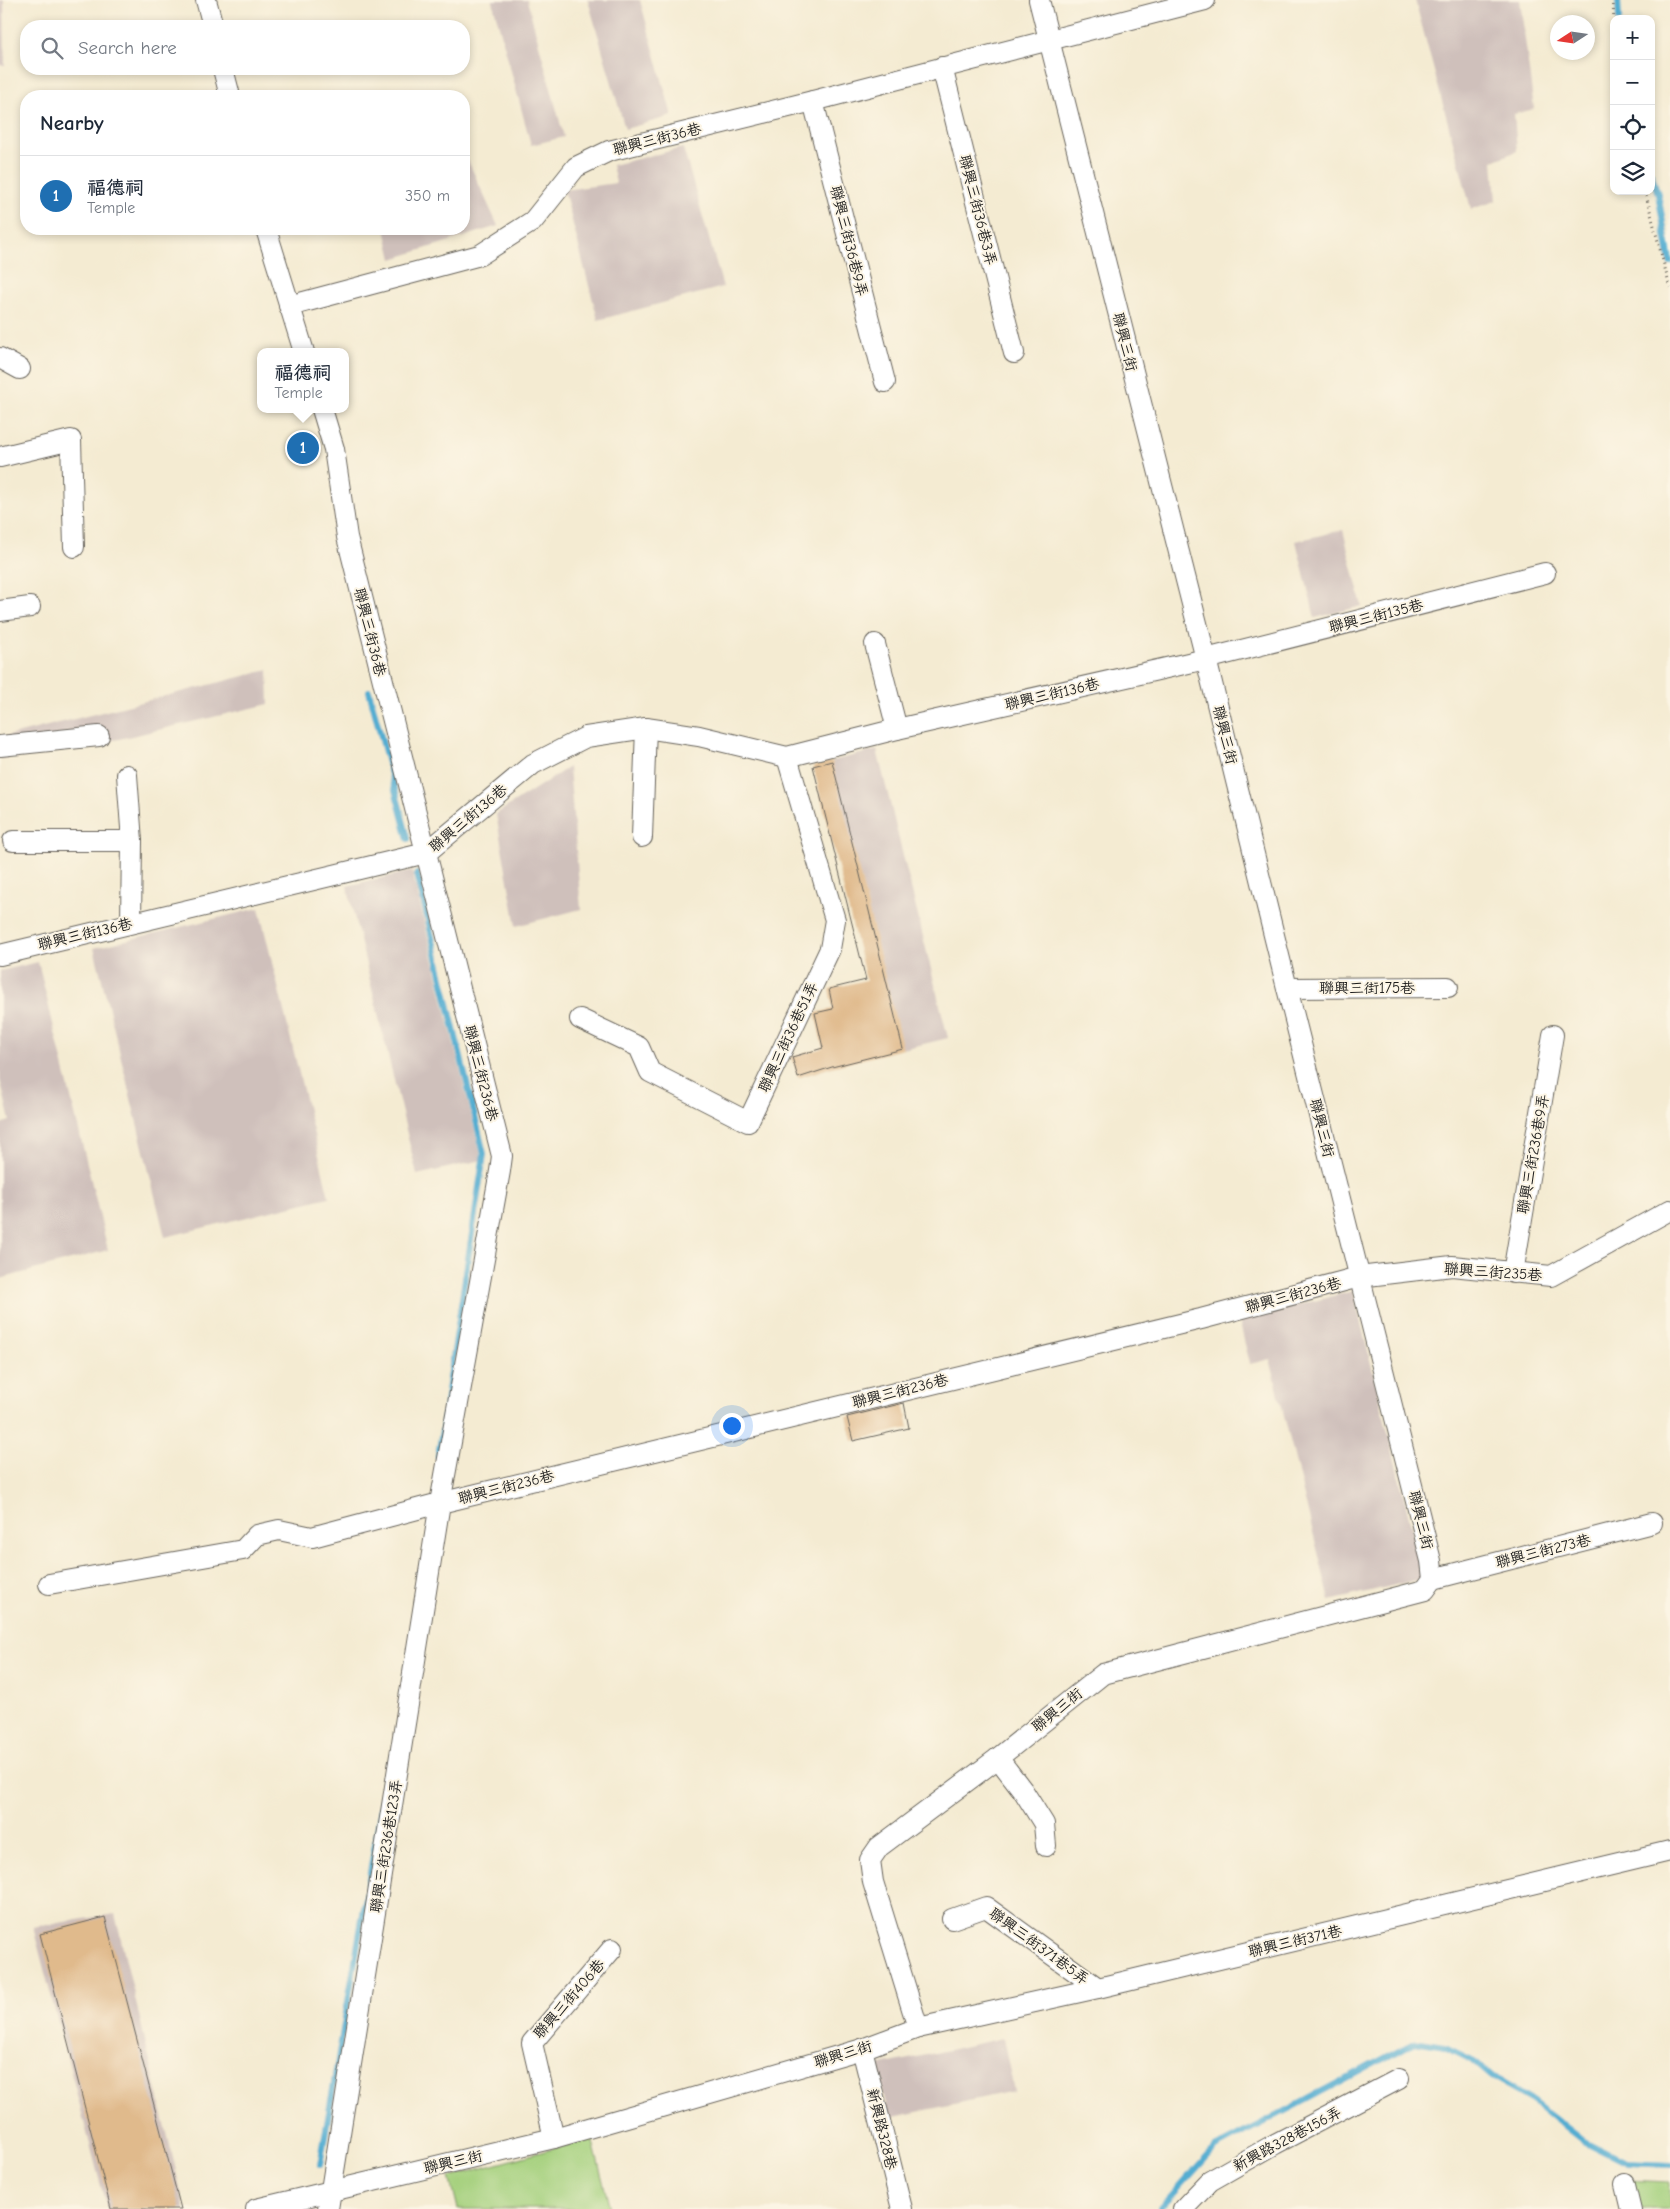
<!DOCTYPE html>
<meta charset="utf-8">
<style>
body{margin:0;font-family:"Comic Neue","LXGW WenKai TC",sans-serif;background:#f2f2f3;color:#1f2937}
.controls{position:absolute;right:15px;top:15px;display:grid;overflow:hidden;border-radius:10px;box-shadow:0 2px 8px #0003}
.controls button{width:45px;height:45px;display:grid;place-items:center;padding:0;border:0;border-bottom:1px solid #e0e1e3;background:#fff;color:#1f2937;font:25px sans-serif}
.compass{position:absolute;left:1550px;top:15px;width:45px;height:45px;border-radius:50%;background:#fff;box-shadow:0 2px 8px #0003;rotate:258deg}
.you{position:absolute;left:731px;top:1425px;width:18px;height:18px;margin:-12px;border:4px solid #fff;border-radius:50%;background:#1a73e8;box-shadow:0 0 0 8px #1a73e833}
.badge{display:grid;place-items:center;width:32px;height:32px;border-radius:50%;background:#1f6fb2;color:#fff;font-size:16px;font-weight:700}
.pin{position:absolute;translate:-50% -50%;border:2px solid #fff;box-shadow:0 1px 5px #0006}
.popup{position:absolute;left:257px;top:348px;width:92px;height:65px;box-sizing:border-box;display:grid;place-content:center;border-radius:10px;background:#fff;filter:drop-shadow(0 1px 4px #0005);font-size:16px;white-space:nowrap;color:#747a83}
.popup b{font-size:19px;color:#1f2937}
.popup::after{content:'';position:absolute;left:50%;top:100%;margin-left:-10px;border:10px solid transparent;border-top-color:#fff}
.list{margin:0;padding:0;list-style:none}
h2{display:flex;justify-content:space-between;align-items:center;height:65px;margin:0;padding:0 20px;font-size:21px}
h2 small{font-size:16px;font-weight:400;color:#747a83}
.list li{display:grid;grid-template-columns:32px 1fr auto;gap:15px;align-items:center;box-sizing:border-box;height:80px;padding:0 20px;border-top:1px solid #e0e1e3}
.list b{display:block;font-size:19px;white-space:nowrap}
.list p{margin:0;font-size:16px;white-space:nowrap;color:#747a83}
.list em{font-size:16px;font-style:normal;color:#747a83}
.icon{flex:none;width:28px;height:28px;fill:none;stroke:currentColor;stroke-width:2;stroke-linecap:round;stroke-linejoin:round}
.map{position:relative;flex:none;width:1670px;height:2209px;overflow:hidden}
.search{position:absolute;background:#fff;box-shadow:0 2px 8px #0003;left:20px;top:20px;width:450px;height:55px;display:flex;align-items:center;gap:12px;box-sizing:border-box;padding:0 18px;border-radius:20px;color:#747a83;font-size:19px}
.panel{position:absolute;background:#fff;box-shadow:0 2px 8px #0003;left:20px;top:90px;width:450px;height:145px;border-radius:20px}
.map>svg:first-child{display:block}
.industrial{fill:#cfc0bb}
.green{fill:#a4d07d;stroke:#60764c}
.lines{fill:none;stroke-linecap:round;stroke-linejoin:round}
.stream{stroke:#54add1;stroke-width:6}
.building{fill:#e0ba8c}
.minor-casing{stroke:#68645c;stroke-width:22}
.path{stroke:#68645c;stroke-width:3;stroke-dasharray:1 4;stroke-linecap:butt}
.minor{stroke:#fff;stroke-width:20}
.labels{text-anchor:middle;stroke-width:4;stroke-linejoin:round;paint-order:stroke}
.street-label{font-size:15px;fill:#1c1c1c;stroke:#fcf5e5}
</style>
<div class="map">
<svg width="1670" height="2209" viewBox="0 0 1670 2209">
<rect width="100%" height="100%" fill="#fcf5e5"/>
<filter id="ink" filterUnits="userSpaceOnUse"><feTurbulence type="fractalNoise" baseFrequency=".02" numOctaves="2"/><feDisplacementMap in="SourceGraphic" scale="10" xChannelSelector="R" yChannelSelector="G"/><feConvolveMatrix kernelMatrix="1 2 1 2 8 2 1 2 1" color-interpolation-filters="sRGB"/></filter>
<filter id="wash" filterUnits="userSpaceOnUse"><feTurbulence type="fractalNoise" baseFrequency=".0096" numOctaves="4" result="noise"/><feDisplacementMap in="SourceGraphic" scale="20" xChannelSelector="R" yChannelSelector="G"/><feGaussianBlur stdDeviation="1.12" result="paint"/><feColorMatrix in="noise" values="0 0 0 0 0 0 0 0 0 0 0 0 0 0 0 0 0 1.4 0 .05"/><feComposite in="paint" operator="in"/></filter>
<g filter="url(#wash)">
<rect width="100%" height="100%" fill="#f4ebd2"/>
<!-- industrial -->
<g class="industrial">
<path d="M0 0H4L5 66 0 65Z"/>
<path d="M492 0H527L564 137 531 145Z"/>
<path d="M588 0H640L672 116 625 129Z"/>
<path d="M1415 0H1520L1534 109 1514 114 1517 151 1493 161 1496 201 1471 209Z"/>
<path d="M683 148 723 287 598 320 564 190 616 183 612 165Z"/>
<path d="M464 152 498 226 392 259 385 229H464Z"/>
<path d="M1343 530 1362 606 1315 618 1296 541Z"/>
<path d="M268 670 269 704 119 739 0 759V738Z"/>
<path d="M877 750 948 1038 903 1049 832 761Z"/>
<path d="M569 767 581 909 516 926 496 814Z"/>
<path d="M412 871 482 1160 417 1175 347 886Z"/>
<path d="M259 908 329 1197 165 1237 94 948Z"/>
<path d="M38 962 108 1250 0 1279V1124L10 1121 0 1080V971Z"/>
<path d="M1353 1291 1424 1578 1330 1601 1270 1359 1250 1364 1239 1320Z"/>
<path d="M115 1914 185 2209H107L33 1927Z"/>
<path d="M1003 2038 1014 2091 889 2118 877 2066Z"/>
</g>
<!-- green -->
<g class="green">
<path d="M592 2138 610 2209H458L450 2177Z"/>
<path d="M1624 2180 1670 2182V2209H1628Z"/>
</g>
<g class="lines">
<!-- stream -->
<g class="stream">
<path d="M1618 0 1619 19"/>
<path d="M1651 173 1658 194 1670 262"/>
<path d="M369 691 408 839"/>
<path d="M417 874 484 1154 438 1457"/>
<path d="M320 2165 383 1797"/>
<path d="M1160 2209 1215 2148 1415 2042 1445 2047 1472 2060 1492 2077 1532 2100 1584 2141 1628 2163 1670 2165"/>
</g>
</g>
<g id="blocks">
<!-- building -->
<g class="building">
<path d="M832 761 903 1049 832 1067 798 1078 792 1057 823 1048 815 1013 833 1009 829 989 866 980 813 766Z"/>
<path d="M904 1403 909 1428 853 1441 847 1417Z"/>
<path d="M105 1917 181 2209H111L40 1934Z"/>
</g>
</g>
</g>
<g filter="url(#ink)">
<use href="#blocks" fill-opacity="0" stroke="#68645c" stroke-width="1"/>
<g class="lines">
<!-- minor casing -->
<g class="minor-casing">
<g id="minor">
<path d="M206 0 213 26"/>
<path d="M942 67 1014 353"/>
<path d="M223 69 230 96"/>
<path d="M813 101 885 382"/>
<path d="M266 229 304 352"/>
<path d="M289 306 480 255 533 221 576 167 609 151 813 101 1205 0"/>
<path d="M0 358 20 369"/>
<path d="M322 409 334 449 347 537 502 1156 500 1171 440 1503 328 2209"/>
<path d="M0 457 71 440 74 547"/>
<path d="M0 611 30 607"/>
<path d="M875 644 897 729"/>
<path d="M0 746 99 736"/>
<path d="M127 775 132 841 131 923"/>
<path d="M642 837 646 728"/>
<path d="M13 841H132"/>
<path d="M0 955 426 853 533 764 586 737 646 728 699 736 787 757 897 729 1206 659 1545 573"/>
<path d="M1287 988 1448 987"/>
<path d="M580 1019 639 1047 650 1072 748 1122 830 949 835 920 787 757"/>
<path d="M1513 1273 1553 1035"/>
<path d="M1433 1579 1652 1523"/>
<path d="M49 1584 243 1550 257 1535 279 1530 312 1537 440 1503 1201 1319 1359 1277 1452 1266 1551 1276 1670 1210"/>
<path d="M998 1758 1024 1792 1044 1824 1046 1846"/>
<path d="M952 1919 986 1907 1098 1988"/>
<path d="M918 2028 873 1882 870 1860 879 1847 998 1758 1103 1674 1425 1590 1433 1579 1431 1561 1287 988 1206 659 1039 0"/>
<path d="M862 2049 902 2209"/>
<path d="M554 2138 532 2043 612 1949"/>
<path d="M1625 2184 1631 2209"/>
<path d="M256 2209 554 2138 862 2049 918 2028 1098 1988 1670 1851"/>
<path d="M1183 2209 1210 2181 1275 2144 1399 2079"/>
</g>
</g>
<!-- path -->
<g class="path">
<path d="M1613 0 1614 24"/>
<path d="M1645 191 1670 288"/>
</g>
<!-- minor -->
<use href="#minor" class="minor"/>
</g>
</g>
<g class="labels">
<!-- street labels -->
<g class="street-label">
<text transform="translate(657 139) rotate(-14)" y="5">聯興三街36巷</text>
<text transform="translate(978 210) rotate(76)" y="5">聯興三街36巷3弄</text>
<text transform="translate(849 241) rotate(76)" y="5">聯興三街36巷9弄</text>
<text transform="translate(1125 342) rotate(76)" y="5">聯興三街</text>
<text transform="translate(1376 616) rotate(-14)" y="5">聯興三街135巷</text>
<text transform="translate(370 632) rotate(76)" y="5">聯興三街36巷</text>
<text transform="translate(1052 694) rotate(-13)" y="5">聯興三街136巷</text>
<text transform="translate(1225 735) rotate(76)" y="5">聯興三街</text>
<text transform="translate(468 818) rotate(-40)" y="5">聯興三街136巷</text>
<text transform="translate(85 934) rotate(-13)" y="5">聯興三街136巷</text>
<text x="1367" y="993">聯興三街175巷</text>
<text transform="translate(788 1037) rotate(-65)" y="5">聯興三街36巷51弄</text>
<text transform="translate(481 1073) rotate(76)" y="5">聯興三街236巷</text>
<text transform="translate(1322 1128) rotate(76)" y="5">聯興三街</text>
<text transform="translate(1533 1154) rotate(-80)" y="5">聯興三街236巷9弄</text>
<text transform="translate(1493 1272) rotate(4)" y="5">聯興三街235巷</text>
<text transform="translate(1293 1295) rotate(-15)" y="5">聯興三街236巷</text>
<text transform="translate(900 1391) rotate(-14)" y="5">聯興三街236巷</text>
<text transform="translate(506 1487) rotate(-14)" y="5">聯興三街236巷</text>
<text transform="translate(1421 1520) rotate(76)" y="5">聯興三街</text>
<text transform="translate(1543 1551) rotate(-14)" y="5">聯興三街273巷</text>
<text transform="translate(1057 1710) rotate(-39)" y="5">聯興三街</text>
<text transform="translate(386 1846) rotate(-81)" y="5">聯興三街236巷123弄</text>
<text transform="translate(1295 1941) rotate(-13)" y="5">聯興三街371巷</text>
<text transform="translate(1039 1946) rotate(36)" y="5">聯興三街371巷5弄</text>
<text transform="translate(569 1999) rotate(-49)" y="5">聯興三街406巷</text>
<text transform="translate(843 2054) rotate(-17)" y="5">聯興三街</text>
<text transform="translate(882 2129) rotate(76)" y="5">新興路328巷</text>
<text transform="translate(1287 2139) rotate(-28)" y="5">新興路328巷156弄</text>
<text transform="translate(453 2162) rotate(-13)" y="5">聯興三街</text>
</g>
</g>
</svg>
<div class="controls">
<button>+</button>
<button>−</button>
<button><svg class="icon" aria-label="locate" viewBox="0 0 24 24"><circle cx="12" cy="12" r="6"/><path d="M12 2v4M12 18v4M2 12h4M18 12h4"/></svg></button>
<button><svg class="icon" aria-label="layers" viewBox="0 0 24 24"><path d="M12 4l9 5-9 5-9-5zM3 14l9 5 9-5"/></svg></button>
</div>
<svg class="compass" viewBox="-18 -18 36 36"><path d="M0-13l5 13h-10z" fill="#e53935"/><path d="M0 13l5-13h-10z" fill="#747a83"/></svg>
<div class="you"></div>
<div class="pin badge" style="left:303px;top:448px">1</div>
<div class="popup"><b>福德祠</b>Temple</div>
<div class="search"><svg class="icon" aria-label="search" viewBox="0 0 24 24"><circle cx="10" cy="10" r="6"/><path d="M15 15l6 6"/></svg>Search here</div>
<section class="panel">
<h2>Nearby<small></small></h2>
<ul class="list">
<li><span class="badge">1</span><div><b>福德祠</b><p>Temple</p></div><em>350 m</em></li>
</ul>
</section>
</div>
